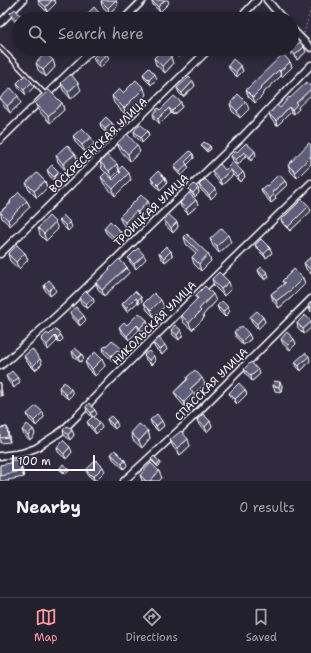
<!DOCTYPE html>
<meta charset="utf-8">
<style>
body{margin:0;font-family:"Shantell Sans",sans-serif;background:#2f2d3a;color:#f1f3f6}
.scale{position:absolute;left:12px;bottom:10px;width:83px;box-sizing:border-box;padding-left:4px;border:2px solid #fff;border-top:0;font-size:11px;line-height:14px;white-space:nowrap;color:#fff;-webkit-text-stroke:3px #2f2a3d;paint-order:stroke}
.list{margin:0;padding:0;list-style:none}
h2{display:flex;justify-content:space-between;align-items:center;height:52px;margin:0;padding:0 16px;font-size:17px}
h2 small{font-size:13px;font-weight:400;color:#a3a3aa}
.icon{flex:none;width:22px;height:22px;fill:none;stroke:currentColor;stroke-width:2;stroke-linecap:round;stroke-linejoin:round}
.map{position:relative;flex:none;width:311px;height:481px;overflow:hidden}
.search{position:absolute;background:#23202e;box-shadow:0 2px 10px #0003;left:12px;right:12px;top:12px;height:44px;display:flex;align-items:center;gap:10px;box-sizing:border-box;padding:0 14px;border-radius:22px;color:#a3a3aa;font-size:15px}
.sheet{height:116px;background:#23202e}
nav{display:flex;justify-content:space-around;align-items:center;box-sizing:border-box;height:56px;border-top:1px solid #403e4a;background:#23202e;font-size:11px;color:#a3a3aa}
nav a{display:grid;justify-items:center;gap:2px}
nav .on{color:#ff9aa2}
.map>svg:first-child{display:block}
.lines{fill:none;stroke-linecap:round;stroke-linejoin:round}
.lane-casing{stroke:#fff;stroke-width:6}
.street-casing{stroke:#fff;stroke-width:9}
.path{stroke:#fff;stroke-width:1;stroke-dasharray:1 3;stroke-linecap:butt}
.lane{stroke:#2f2a3d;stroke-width:3}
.street{stroke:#2f2a3d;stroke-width:6}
.wall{fill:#515069;stroke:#fff}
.shaded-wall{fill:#424155;stroke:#fff}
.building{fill:#5e5d7a;stroke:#fff}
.labels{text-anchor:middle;stroke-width:3;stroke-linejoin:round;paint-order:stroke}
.street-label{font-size:11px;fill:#fff;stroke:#2f2a3d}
</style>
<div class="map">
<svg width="311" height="481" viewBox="0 0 311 481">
<rect width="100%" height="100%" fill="#2f2a3d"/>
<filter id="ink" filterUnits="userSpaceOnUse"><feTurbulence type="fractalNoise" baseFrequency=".025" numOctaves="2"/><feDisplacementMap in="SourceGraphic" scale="8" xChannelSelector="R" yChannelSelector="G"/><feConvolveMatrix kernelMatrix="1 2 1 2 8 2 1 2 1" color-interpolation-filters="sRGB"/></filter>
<g filter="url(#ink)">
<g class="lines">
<!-- lane casing -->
<g class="lane-casing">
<path id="lane" d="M0 47 46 95"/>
</g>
<!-- street casing -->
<g class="street-casing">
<g id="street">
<path d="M267 0 283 19"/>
<path d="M124 19 143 0"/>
<path d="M239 19 257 0"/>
<path d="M0 23 23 0"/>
<path d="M292 29 311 48"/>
<path d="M0 140 93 49"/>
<path d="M0 254 209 49"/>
<path d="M0 366 10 358 67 306 242 137 311 65"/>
<path d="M0 456 22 453 36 448 62 431 79 414 111 380 228 264 311 183"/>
<path d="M124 481 191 419 311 299"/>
</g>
</g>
<!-- path -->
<path class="path" d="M304 33 311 8"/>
<!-- lane -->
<use href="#lane" class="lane"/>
<!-- street -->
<use href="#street" class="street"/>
</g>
<!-- wall -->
<g class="wall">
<path d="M38 0H54L56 3 47 12 39 4Z"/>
<path d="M151 0 169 3 160 12 153 5Z"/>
<path d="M101 1 118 5 109 13 102 6Z"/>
<path d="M10 13 21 16 22 19H19L18 25 12 18Z"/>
<path d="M19 32V45L16 41 14 36Z"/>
<path d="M171 49H185V51L178 57Z"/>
<path d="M291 50 306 52 297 60 292 55Z"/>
<path d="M171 57 173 64 165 73 156 65 154 58Z"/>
<path d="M93 58 109 59 100 68 95 62Z"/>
<path d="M53 60 55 67 46 77 38 70 36 63Z"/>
<path d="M290 62 292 67 282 77 281 76 262 94 263 95 255 103 248 96 246 90Z"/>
<path d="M228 66H241L243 71 237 77 230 70Z"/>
<path d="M143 74 157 79 151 85 145 79Z"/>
<path d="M193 81 195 86 183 97 179 93 177 88Z"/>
<path d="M17 83 34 87 26 95 19 88Z"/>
<path d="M61 83 81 90 71 99 63 90Z"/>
<path d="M123 93 146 95 126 115 114 103 112 96Z"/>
<path d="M0 98 21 103 10 113 3 105Z"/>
<path d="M35 103H62L64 110 50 123 38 110Z"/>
<path d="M230 104 249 109 240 118 232 111Z"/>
<path d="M182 107 173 115 171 113 160 124 154 118 153 114 160 110Z"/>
<path d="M298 107 299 109 294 114 291 112 277 126 271 119 269 114 280 108Z"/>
<path d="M100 123H112L114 127 107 134 101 128Z"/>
<path d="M134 131H148L149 136 142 143 135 136Z"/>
<path d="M73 136 94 144 85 152 76 143Z"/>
<path d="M117 143 140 152 130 161 120 150Z"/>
<path d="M246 143 256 155 251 161 245 156 238 165 233 161 231 156 237 152Z"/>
<path d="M201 145 210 146 211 149 207 152 202 147Z"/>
<path d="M311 145V164L297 178 291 172 288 165Z"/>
<path d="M75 154 78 161 66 171 58 162 56 155Z"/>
<path d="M193 154 194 158 187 165 189 168 181 176 175 170 174 166Z"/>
<path d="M100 162 117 164 119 171 112 178 113 180 120 174 119 170 131 180 115 196 104 184 101 177 106 173 102 169Z"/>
<path d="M47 170 59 172 61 177 55 182 49 175Z"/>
<path d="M225 170 243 172 245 177 240 182 233 175 222 185 214 176 212 171Z"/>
<path d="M151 178H165L167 183 160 190 153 183Z"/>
<path d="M45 181 47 188 37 198 29 190 26 183Z"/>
<path d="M285 181 287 185 275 196 276 199 271 203 263 194 261 189 267 186Z"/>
<path d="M199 185 215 189 217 193 211 199 201 190Z"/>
<path d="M198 188 199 193 195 197 191 193 189 189Z"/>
<path d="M196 200 198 205 188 214 181 207 180 203Z"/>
<path d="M10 201H27L30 207 10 226 2 218 0 212 10 203Z"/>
<path d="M148 201 150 207 140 218 139 217 127 229 122 223 119 217Z"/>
<path d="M311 211 290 231 283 224 281 220Z"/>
<path d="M59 219 72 227 68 231 61 224Z"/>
<path d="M164 220 177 222 178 227 173 233 165 225Z"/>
<path d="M38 228 58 229 46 241 40 235Z"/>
<path d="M104 228 121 232 123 237H121L116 242 106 233Z"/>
<path d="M184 237 208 254 211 261 201 271 194 264 192 257 196 253 186 244Z"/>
<path d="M210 239 231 242 219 253 213 246Z"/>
<path d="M255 245 272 253 266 258 257 249Z"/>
<path d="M171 251 172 256 165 262 161 258 159 253Z"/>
<path d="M25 253 28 260 19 269 10 261 8 254Z"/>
<path d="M311 257V274L306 269 304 263Z"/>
<path d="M128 258 146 259 136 269 130 262Z"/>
<path d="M127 267 129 273 104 296 98 289 96 283 109 271V269Z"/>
<path d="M258 270 267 272 269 277 265 280 260 275Z"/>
<path d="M303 278 305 284 293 296 279 308 273 301 271 294 284 284 282 281Z"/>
<path d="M212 279 231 289 224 296 214 286Z"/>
<path d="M44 285 56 291 50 296 45 290Z"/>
<path d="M195 296 216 301 203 315 204 318 192 330 183 322 181 315 197 299Z"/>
<path d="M141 297 142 301 139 304 138 302 127 312 124 308 122 304Z"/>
<path d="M79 298H93L94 302 87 309 81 303Z"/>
<path d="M311 302V312L308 305Z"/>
<path d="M144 303 164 307 154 317 147 310Z"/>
<path d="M217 306 230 311 225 317 219 311Z"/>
<path d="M70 312 86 320 80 326 72 317Z"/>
<path d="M305 315 304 334 298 328 297 323Z"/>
<path d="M250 317H263L265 322 258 329 252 322Z"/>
<path d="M147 320 148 325 141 332 139 330 129 340 121 332 119 327Z"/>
<path d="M55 329 63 339 59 343 57 341 48 350 43 344 41 339 49 335Z"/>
<path d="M171 330H181L183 335 179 340 173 335Z"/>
<path d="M234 332 249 334 251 339 243 345 236 337Z"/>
<path d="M281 339H294L296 344 290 350 283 344Z"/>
<path d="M153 343 167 349 162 355 155 348Z"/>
<path d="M106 345 124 353 121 357 118 355 113 361 104 353 103 348Z"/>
<path d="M72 351 84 359 80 362 73 356Z"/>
<path d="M144 355 155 361 151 365 146 360Z"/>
<path d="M24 356 40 359 42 364 35 370 26 361Z"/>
<path d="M102 359 105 366 95 376 88 369 85 362Z"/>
<path d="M310 361 301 371 297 367 295 362Z"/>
<path d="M244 369 258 370 260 374 252 381 246 374Z"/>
<path d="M6 376 20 382 14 388 8 381Z"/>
<path d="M187 377 205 384 194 394 195 399 186 408 177 398 174 392 187 379Z"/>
<path d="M0 382 1 384 2 396H0Z"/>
<path d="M280 382 282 386 281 392 275 391 273 386Z"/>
<path d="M59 387 73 394 68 399 60 392Z"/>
<path d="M229 393 247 394 237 404 230 397Z"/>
<path d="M86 407 97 414 94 417 102 428 96 434 89 426 87 422 92 417 87 412Z"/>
<path d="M43 412 44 417 36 426 29 419 27 414Z"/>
<path d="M107 419 118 426 115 429 109 424Z"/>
<path d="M150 420 164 426 158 431 152 425Z"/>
<path d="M197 420 210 421 212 426 207 432 199 425Z"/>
<path d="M7 427 10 442 0 443V428Z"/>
<path d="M33 429 35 434 30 440 24 435 22 430Z"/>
<path d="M63 430H72L74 435 70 440 64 435Z"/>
<path d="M148 431 150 438 142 448 133 440 131 433Z"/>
<path d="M170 440 190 446 180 455 173 447Z"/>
<path d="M57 447 72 452 66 459 58 452Z"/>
<path d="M111 454 127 465 124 469 113 459Z"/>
<path d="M151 459 160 462 161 464 158 467 152 461Z"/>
<path d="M0 465H21L24 477 8 480 9 481H0Z"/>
<path d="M60 468 69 471 65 474 60 470Z"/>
<path d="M86 470 105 471 95 481 88 475Z"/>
<path d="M140 475 162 478 159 481H142Z"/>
</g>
<!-- shaded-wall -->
<g class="shaded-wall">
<path d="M52 0H54L56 3 47 12 46 7Z"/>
<path d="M116 0 118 5 109 13 108 8Z"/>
<path d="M165 0H168L169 3 160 12 158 7Z"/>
<path d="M100 14 102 19H95Z"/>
<path d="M21 16 22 19H19V24L18 25 16 20Z"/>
<path d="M304 47 306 52 297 60 295 55Z"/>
<path d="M180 49H185V51L178 57 176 52Z"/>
<path d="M107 54 109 59 100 68 99 63Z"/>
<path d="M171 57 173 64 165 73 162 66Z"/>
<path d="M53 60 55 67 46 77 43 70Z"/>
<path d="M290 62 292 67 282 77 280 71Z"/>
<path d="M241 66 243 71 237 77 236 72Z"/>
<path d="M279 70 281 76 262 94 263 95 255 103 253 97 260 88Z"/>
<path d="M155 74 157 79 151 85 149 80Z"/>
<path d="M193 81 195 86 183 97 182 93Z"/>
<path d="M32 82 34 87 26 95 24 90Z"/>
<path d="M78 83 81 90 71 99 68 92Z"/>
<path d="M144 88 146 95 126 115 124 108Z"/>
<path d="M311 89V95L298 107 299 109 294 114 292 110 296 103Z"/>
<path d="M18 96 21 103 10 113 7 106Z"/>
<path d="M181 102 182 107 173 115 172 111Z"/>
<path d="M246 102 249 109 240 118 237 111Z"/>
<path d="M62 103 64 110 50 123 48 116Z"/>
<path d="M289 107 291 112 277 126 276 121Z"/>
<path d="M169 108 171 113 160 124 158 119Z"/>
<path d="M112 123 114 127 107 134 105 129Z"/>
<path d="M148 131 149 136 142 143 141 138Z"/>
<path d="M91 137 94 144 85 152 82 145Z"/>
<path d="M137 145 140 152 130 161 128 154Z"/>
<path d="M210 146 211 149 207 152V150Z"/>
<path d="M255 151 256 155 251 161 250 157Z"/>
<path d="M244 152 245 156 238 165 236 160Z"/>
<path d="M75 154 78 161 66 171 63 164Z"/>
<path d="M193 154 194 158 187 165 189 168 181 176 180 172 185 162Z"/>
<path d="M311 156V164L297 178 295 172Z"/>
<path d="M117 164 119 171 112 178 109 171Z"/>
<path d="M231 170 233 175 222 185 220 180Z"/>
<path d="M59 172 61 177 55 182 54 177Z"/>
<path d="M243 172 245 177 240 182 238 177Z"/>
<path d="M129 173 131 180 115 196 113 189Z"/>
<path d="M165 178 167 183 160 190 158 185Z"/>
<path d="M45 181 47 188 37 198 34 191Z"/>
<path d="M285 181 287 185 275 196 276 199 271 203 270 199 272 192Z"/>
<path d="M198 188 199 193 195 197 193 193Z"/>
<path d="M215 189 217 193 211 199 209 195Z"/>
<path d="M196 200 198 205 188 214 186 209Z"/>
<path d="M27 201 30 207 10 226 8 220Z"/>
<path d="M148 201 150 207 140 218 138 212Z"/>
<path d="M309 206 311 211 290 231 288 227Z"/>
<path d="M136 211 139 217 127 229 125 222Z"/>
<path d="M55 222 58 229 46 241 44 234Z"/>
<path d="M70 222 72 227 68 231 66 226Z"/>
<path d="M177 222 178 227 173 233 171 228Z"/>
<path d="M119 232 121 237 116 242 114 237Z"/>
<path d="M228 235 231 242 219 253 217 246Z"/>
<path d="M270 248 272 253 266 258 264 254Z"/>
<path d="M171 251 172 256 165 262 164 258Z"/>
<path d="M25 253 28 260 19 269 16 262Z"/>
<path d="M208 254 211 261 201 271 199 264Z"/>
<path d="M144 255 146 259 136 269 134 264Z"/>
<path d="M127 267 129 273 104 296 102 290Z"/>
<path d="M267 272 269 277 265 280 263 276Z"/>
<path d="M303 278 305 284 293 296 279 308 276 301Z"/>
<path d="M229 282 231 289 224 296 221 289Z"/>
<path d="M54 286 56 291 50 296 49 291Z"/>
<path d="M213 294 216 301 203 315 204 318 192 330 189 323 199 309Z"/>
<path d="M141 297 142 301 139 304 138 300Z"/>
<path d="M93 298 94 302 87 309 86 304Z"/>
<path d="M136 298 138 302 127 312 126 308Z"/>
<path d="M161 300 164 307 154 317 151 310Z"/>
<path d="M228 307 230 311 225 317 223 312Z"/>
<path d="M84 316 86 320 80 326 78 321Z"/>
<path d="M263 317 265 322 258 329 257 324Z"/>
<path d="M147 320 148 325 141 332 140 328Z"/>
<path d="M311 322V328L304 334 303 329Z"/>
<path d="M137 325 139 330 129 340 127 336Z"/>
<path d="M181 330 183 335 179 340 177 335Z"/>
<path d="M249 334 251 339 243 345 242 341Z"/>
<path d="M61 335 63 339 59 343 57 338Z"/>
<path d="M55 336 57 341 48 350 47 345Z"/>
<path d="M294 339 296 344 290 350 288 345Z"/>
<path d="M165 345 167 349 162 355 160 350Z"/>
<path d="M122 349 124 353 121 357 119 352Z"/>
<path d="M117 350 118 355 113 361 111 356Z"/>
<path d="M82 354 84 359 80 362 78 358Z"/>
<path d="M154 356 155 361 151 365 149 360Z"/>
<path d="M309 356 310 361 301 371 299 366Z"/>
<path d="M40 359 42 364 35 370 33 366Z"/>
<path d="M102 359 105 366 95 376 92 369Z"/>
<path d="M258 370 260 374 252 381 251 376Z"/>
<path d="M18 378 20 382 14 388 12 383Z"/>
<path d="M202 378 205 384 194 394 195 399 186 408 184 402 190 389Z"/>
<path d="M0 382 1 384 2 396 0 391Z"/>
<path d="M280 382 282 386 281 392 279 387Z"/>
<path d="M71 389 73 394 68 399 66 395Z"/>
<path d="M245 390 247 394 237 404 235 399Z"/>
<path d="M95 410 97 414 93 418 91 413Z"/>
<path d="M43 412 44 417 36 426 34 421Z"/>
<path d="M116 421 118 426 115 429 113 425Z"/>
<path d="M162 421 164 426 158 431 156 426Z"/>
<path d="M210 421 212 426 207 432 205 427Z"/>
<path d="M100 423 102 428 96 434 94 429Z"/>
<path d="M7 427 10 442 8 437Z"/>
<path d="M33 429 35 434 30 440 28 435Z"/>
<path d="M72 430 74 435 70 440 68 435Z"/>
<path d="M148 431 150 438 142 448 139 441Z"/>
<path d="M188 439 190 446 180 455 177 448Z"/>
<path d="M70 447 72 452 66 459 64 454Z"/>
<path d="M19 459 21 465 24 477 21 471Z"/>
<path d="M125 460 127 465 124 469 122 464Z"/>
<path d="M160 462 161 464 158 467 157 465Z"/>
<path d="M103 467 105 471 95 481 93 477Z"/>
<path d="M68 468 69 471 65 474 64 472Z"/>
<path d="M159 471 162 478 159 481H150Z"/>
</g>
<!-- building -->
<g class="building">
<path d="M38 0H52L46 7Z"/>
<path d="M102 0H116L108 8 101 1Z"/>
<path d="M151 0H165L158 7Z"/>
<path d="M94 7 100 14 95 19H82Z"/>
<path d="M15 9 21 16 16 20 10 13Z"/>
<path d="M162 16 166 19H159Z"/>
<path d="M19 32V42L14 36Z"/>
<path d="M300 42 304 47 295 55 291 50Z"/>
<path d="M102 49 107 54 99 63 93 58Z"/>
<path d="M163 49 171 57 162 66 154 58Z"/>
<path d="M173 49H180L176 52Z"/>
<path d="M45 53 53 60 43 70 36 63Z"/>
<path d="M283 54 290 62 280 71 279 70 260 88 261 89 253 97 246 90Z"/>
<path d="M233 59 241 66 236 72 228 66Z"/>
<path d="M149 68 155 74 149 80 143 74Z"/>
<path d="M71 74 78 83 68 92 61 83Z"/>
<path d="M25 75 32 82 24 90 17 83Z"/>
<path d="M189 77 193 81 182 93 177 88Z"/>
<path d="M136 80 144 88 124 108 112 96 119 89 123 93Z"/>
<path d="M307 82 311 87V89L296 103 297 104 292 110 289 107 276 121 269 114 277 105 280 108 289 97 290 98Z"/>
<path d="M11 88 18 96 7 106 0 98Z"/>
<path d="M49 90 62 103 48 116 35 103Z"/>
<path d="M238 94 246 102 237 111 230 104Z"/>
<path d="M174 96 181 102 172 111 169 108 158 119 153 114 158 108 160 110Z"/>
<path d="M106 117 112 123 105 129 100 123Z"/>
<path d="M140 124 148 131 141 138 134 131Z"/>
<path d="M82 128 91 137 82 145 73 136Z"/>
<path d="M127 134 137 145 128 154 117 143Z"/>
<path d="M204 142 210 146 207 150 201 145Z"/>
<path d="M246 143 255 151 250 157 244 152 236 160 231 156 236 151 237 152Z"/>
<path d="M309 143 311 145V156L295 172 288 165Z"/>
<path d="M67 145 75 154 63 164 56 155Z"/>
<path d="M190 151 193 154 185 162 187 164 180 172 174 166Z"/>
<path d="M107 155 117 164 109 171 100 162Z"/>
<path d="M233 162 243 172 238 177 231 170 220 180 212 171 220 164 225 170Z"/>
<path d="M52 165 59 172 54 177 47 170Z"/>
<path d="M122 166 129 173 113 189 101 177 106 172 113 180 121 172 119 170Z"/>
<path d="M158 171 165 178 158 185 151 178Z"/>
<path d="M37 173 45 181 34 191 26 183Z"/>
<path d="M279 174 285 181 272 192 274 194 270 199 261 189 266 185 267 186Z"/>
<path d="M205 179 215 189 209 195 199 185Z"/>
<path d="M194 184 198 188 193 193 189 189Z"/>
<path d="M19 192 27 201 8 220 0 212 11 203 10 201Z"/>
<path d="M189 193 196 200 186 209 180 203Z"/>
<path d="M141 195 148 201 138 212 136 211 125 222 119 217Z"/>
<path d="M302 199 309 206 288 227 281 220Z"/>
<path d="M63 215 70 222 66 226 59 219Z"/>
<path d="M169 215 177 222 171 228 164 220Z"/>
<path d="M49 216 55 222 44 234 38 228Z"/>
<path d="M110 221 121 232H119L114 237 104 228Z"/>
<path d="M222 228 228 235 217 246 210 239Z"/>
<path d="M187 234 208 254 199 264 192 257 198 251 184 237Z"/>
<path d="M261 239 270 248 264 254 255 245Z"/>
<path d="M17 245 25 253 16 262 8 254Z"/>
<path d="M166 246 171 251 164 258 159 253Z"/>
<path d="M138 248 144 255 134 264 128 258Z"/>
<path d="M311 257V270L304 263Z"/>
<path d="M119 259 127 267 102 290 96 283 110 270 109 269Z"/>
<path d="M261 267 267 272 263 276 258 270Z"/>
<path d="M294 269 303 278 291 290 276 301 271 294 285 283 282 281Z"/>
<path d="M219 272 229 282 221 289 212 279Z"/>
<path d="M49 280 54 286 49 291 44 285Z"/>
<path d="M205 286 213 294 199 309 201 311 189 323 181 315 198 298 195 296Z"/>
<path d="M86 291 93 298 86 304 79 298Z"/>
<path d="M135 291 141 297 138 300 136 298 126 308 122 304Z"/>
<path d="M154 293 161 300 151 310 144 303Z"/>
<path d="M222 301 228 307 223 312 217 306Z"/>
<path d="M311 302V308L308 305Z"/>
<path d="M76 307 84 316 78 321 70 312Z"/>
<path d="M257 311 263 317 257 324 250 317Z"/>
<path d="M139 313 147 320 140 328 137 325 127 336 119 327 124 322 127 325Z"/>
<path d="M305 315 311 321V322L303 329 297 323Z"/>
<path d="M175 325 181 330 177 335 171 330Z"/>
<path d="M242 326 249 334 242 341 234 332Z"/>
<path d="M55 329 61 335 57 338 55 336 47 345 41 339 47 333 49 335Z"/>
<path d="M287 332 294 339 288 345 281 339Z"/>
<path d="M159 338 165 345 160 350 153 343Z"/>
<path d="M112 340 122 349 119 352 117 350 111 356 103 348 106 345V346Z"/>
<path d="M75 348 82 354 78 358 72 351Z"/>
<path d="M32 349 40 359 33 366 24 356Z"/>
<path d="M149 351 154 356 149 360 144 355Z"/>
<path d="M95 352 102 359 92 369 85 362Z"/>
<path d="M305 353 309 356 299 366 295 362Z"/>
<path d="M251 362 258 370 251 376 244 369Z"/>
<path d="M195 370 202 378 190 389 193 393 184 402 174 392 188 379 187 377Z"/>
<path d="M12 371 18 378 12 383 6 376Z"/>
<path d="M274 381 280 382 279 387 273 386Z"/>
<path d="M64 382 71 389 66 395 59 387Z"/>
<path d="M239 383 245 390 235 399 229 393Z"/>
<path d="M89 403 95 410 91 413 86 407Z"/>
<path d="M36 406 43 412 34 421 27 414Z"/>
<path d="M157 414 162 421 156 426 150 420Z"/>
<path d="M203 414 210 421 205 427 197 420Z"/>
<path d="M93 416 100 423 94 429 87 422Z"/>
<path d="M111 416 116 421 113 425 107 419Z"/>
<path d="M27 424 33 429 28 435 22 430Z"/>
<path d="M139 424 148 431 139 441 131 433Z"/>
<path d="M67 426 72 430 68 435 63 430Z"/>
<path d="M7 427 8 437 0 438V428Z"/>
<path d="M181 431 188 439 177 448 170 440Z"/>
<path d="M63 440 70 447 64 454 57 447Z"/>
<path d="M115 450 125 460 122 464 111 454Z"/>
<path d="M154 456 160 462 157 465 151 459Z"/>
<path d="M19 459 21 471 6 474V475L0 476V465L10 463V461Z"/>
<path d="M96 460 103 467 93 477 86 470Z"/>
<path d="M151 463 159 471 150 481H146L140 475Z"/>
<path d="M63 464 68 468 64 472 60 468Z"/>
</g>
</g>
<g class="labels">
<!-- street labels -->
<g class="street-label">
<text transform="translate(98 145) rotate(-44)" y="4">ВОСКРЕСЕНСКАЯ УЛИЦА</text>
<text transform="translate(151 210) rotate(-44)" y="4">ТРОИЦКАЯ УЛИЦА</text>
<text transform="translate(154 323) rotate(-45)" y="4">НИКОЛЬСКАЯ УЛИЦА</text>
<text transform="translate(211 384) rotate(-45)" y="4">СПАССКАЯ УЛИЦА</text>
</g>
</g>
</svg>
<div class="scale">100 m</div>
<div class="search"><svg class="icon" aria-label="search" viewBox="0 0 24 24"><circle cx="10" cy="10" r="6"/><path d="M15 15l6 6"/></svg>Search here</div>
</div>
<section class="sheet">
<h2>Nearby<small>0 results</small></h2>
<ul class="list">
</ul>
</section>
<nav>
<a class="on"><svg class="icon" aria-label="map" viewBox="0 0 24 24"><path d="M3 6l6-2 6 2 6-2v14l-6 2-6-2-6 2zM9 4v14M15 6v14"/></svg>Map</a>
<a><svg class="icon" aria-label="directions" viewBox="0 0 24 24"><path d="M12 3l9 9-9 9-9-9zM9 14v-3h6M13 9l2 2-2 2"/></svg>Directions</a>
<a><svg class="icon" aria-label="saved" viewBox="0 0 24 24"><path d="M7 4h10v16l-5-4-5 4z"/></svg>Saved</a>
</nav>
